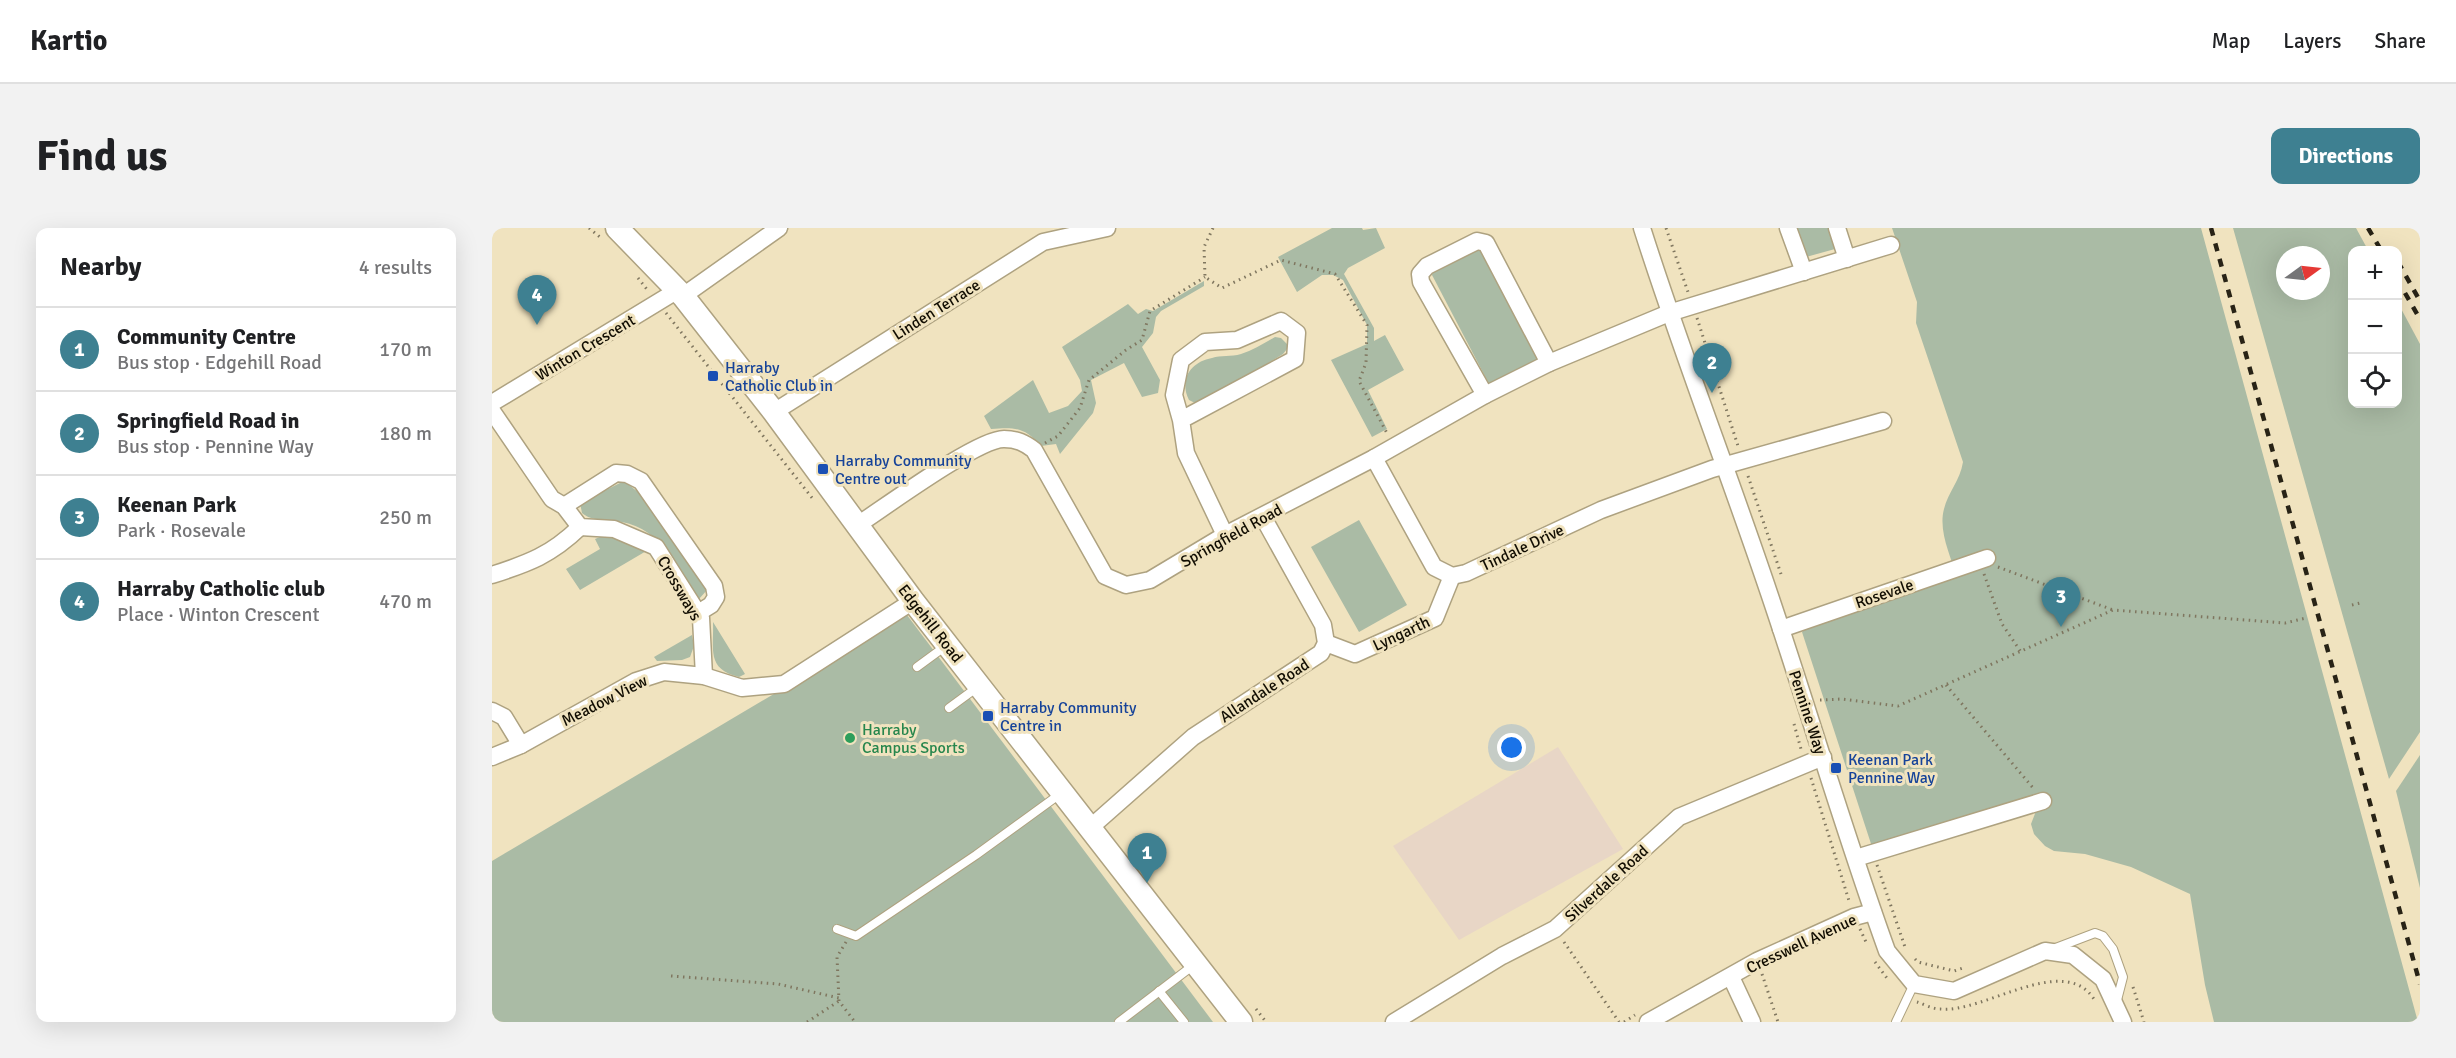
<!DOCTYPE html>
<meta charset="utf-8">
<style>
body{margin:0;font-family:Signika,sans-serif;background:#f2f2f2;color:#202124}
.controls{position:absolute;right:18px;top:18px;display:grid;overflow:hidden;border-radius:12px;box-shadow:0 6px 24px #0002}
.controls button{width:54px;height:54px;display:grid;place-items:center;padding:0;border:0;border-bottom:2px solid #e0e0e0;background:#fff;color:#202124;font:30px sans-serif}
.compass{position:absolute;left:1784px;top:18px;width:54px;height:54px;border-radius:50%;background:#fff;box-shadow:0 6px 24px #0002;rotate:75deg}
.you{position:absolute;left:1020px;top:520px;width:21px;height:21px;margin:-15px;border:4px solid #fff;border-radius:50%;background:#1a73e8;box-shadow:0 0 0 9px #1a73e833}
.badge{display:grid;place-items:center;width:39px;height:39px;border-radius:50%;background:#3e8091;color:#fff;font-size:20px;font-weight:700}
.pin{position:absolute;translate:-50% -50px;filter:drop-shadow(0 2px 3px #0008)}
.pin::after{content:'';position:absolute;top:32px;width:21px;height:18px;background:inherit;clip-path:polygon(0 0,100% 0,50% 100%)}
.list{margin:0;padding:0;list-style:none}
h2{display:flex;justify-content:space-between;align-items:center;height:78px;margin:0;padding:0 24px;font-size:26px}
h2 small{font-size:20px;font-weight:400;color:#757577}
.list li{display:grid;grid-template-columns:39px 1fr auto;gap:18px;align-items:center;box-sizing:border-box;height:84px;padding:0 24px;border-top:2px solid #e0e0e0}
.list b{display:block;font-size:22px;white-space:nowrap}
.list p{margin:0;font-size:20px;white-space:nowrap;color:#757577}
.list em{font-size:20px;font-style:normal;color:#757577}
.icon{flex:none;width:33px;height:33px;fill:none;stroke:currentColor;stroke-width:2;stroke-linecap:round;stroke-linejoin:round}
.map{position:relative;flex:none;width:1928px;height:794px;overflow:hidden;border-radius:12px}
header{display:flex;align-items:center;gap:36px;box-sizing:border-box;height:84px;padding:0 30px;background:#fff;border-bottom:2px solid #e0e0e0}
header strong{font-size:28px}
nav{display:flex;gap:33px;margin-inline-start:auto;font-size:21px}
.intro{display:flex;align-items:center;justify-content:space-between;box-sizing:border-box;height:144px;padding:0 36px}
h1{margin:0;font-size:42px}
.button{padding:15px 27px;border-radius:12px;background:#3e8091;color:#fff;font-size:21px;font-weight:700}
main{display:flex;gap:36px;padding:0 36px}
aside{flex:1;background:#fff;border-radius:12px;box-shadow:0 6px 24px #0002}
.map>svg:first-child{display:block}
.industrial{fill:#e8d6c6}
.green{fill:#aabba5;fill-rule:evenodd}
.lines{fill:none;stroke-linecap:round;stroke-linejoin:round}
.lane-casing{stroke:#aea280;stroke-width:10}
.street-casing{stroke:#aea280;stroke-width:19}
.secondary-casing{stroke:#aea280;stroke-width:25}
.path{stroke:#7f765f;stroke-width:3;stroke-dasharray:1.5 4.5;stroke-linecap:butt}
.lane{stroke:#fff;stroke-width:8}
.street{stroke:#fff;stroke-width:16}
.secondary{stroke:#fff;stroke-width:22}
.rail{stroke:#282316;stroke-width:4.5;stroke-dasharray:8 8;stroke-linecap:butt}
.transit-dot{fill:#1a4fb4;stroke:#f0e3bf;stroke-width:2}
.leisure-dot{fill:#2e9e5b;stroke:#f0e3bf;stroke-width:2}
.labels{text-anchor:middle;stroke-width:6;stroke-linejoin:round;paint-order:stroke}
.street-label{font-size:16px;fill:#110d02;stroke:#f0e3bf}
.transit-label{font-size:16px;fill:#164399;stroke:#f0e3bf;text-anchor:start}
.leisure-label{font-size:16px;fill:#27864d;stroke:#f0e3bf;text-anchor:start}
</style>
<header>
<strong>Kartio</strong>
<nav><a>Map</a><a>Layers</a><a>Share</a></nav>
</header>
<div class="intro"><h1>Find us</h1><a class="button">Directions</a></div>
<main>
<aside>
<h2>Nearby<small>4 results</small></h2>
<ul class="list">
<li><span class="badge">1</span><div><b>Community Centre</b><p>Bus stop · Edgehill Road</p></div><em>170 m</em></li>
<li><span class="badge">2</span><div><b>Springfield Road in</b><p>Bus stop · Pennine Way</p></div><em>180 m</em></li>
<li><span class="badge">3</span><div><b>Keenan Park</b><p>Park · Rosevale</p></div><em>250 m</em></li>
<li><span class="badge">4</span><div><b>Harraby Catholic club</b><p>Place · Winton Crescent</p></div><em>470 m</em></li>
</ul>
</aside>
<div class="map">
<svg width="1928" height="794" viewBox="0 0 1928 794">
<rect width="100%" height="100%" fill="#f0e3bf"/>
<!-- industrial -->
<path class="industrial" d="M1066 519 1131 621 967 712 901 618Z"/>
<!-- green -->
<g class="green">
<path d="M840 0H870L871 2 884 0 893 20 856 40 852 46 882 100V113L893 107 912 142 876 162 895 201 880 209 839 132 875 116V97L851 52 841 47H830L805 64 786 29Z"/>
<path d="M1304 0H1336L1343 21 1314 29Z"/>
<path d="M1400 0H1709L1926 794H1722L1713 757 1698 666 1639 639 1593 626 1562 623 1553 618 1542 606 1539 596 1544 583 1382 625 1310 404 1312 402 1465 349C1459 329 1446 303 1452 281 1456 264 1468 253 1471 234L1424 95 1425 74Z"/>
<path d="M1741 0H1864L1876 22H1860V176H1906V75L1928 116V504L1897 551ZM1793 27H1829V63H1793Z"/>
<path d="M984 21H989L1045 128 1046 137 997 156 940 47 941 42Z"/>
<path d="M712 53V58L669 83 664 89 661 105 650 119 668 152 666 165 650 169 632 135 599 152 604 175 601 185 568 226 564 216 549 218C533 199 522 199 499 201L492 188 541 152 557 185 576 178 590 163 588 152 570 119 636 76 646 86 654 81 661 83Z"/>
<path d="M783 109 789 110 795 116V121L791 126 715 173 703 175 697 172C687 152 698 134 720 130 729 127 739 129 749 126 761 122 772 115 783 109Z"/>
<path d="M132 253 146 264 215 362 207 371C187 339 170 302 130 294 116 291 100 294 90 285L88 275Z"/>
<path d="M867 292 915 377 867 404 819 319Z"/>
<path d="M115 306 156 322 88 362 74 341 108 321 103 311Z"/>
<path d="M415 387 721 794H0V633Z"/>
<path d="M221 394 253 446 247 449C214 441 222 421 221 394Z"/>
<path d="M200 407 202 418 198 429 190 432 165 433 162 429Z"/>
<path d="M1928 527V660L1904 563Z"/>
</g>
<g class="lines">
<!-- lane casing -->
<g class="lane-casing">
<g id="lane">
<path d="M425 439 455 417"/>
<path d="M457 480 487 458"/>
<path d="M345 701 364 708 484 627 568 566"/>
<path d="M1561 721 1603 705 1611 708 1621 721 1631 749 1624 776"/>
<path d="M667 763 692 794"/>
<path d="M627 794 703 736"/>
<path d="M1404 794 1422 756"/>
</g>
</g>
<!-- street casing -->
<g class="street-casing">
<g id="street">
<path d="M1150 0C1189 123 1236 243 1277 365 1317 483 1352 604 1395 723L1422 756 1462 763 1553 723 1581 727 1611 751 1631 794"/>
<path d="M1296 0 1312 44"/>
<path d="M1345 0 1355 31"/>
<path d="M191 68 287 0"/>
<path d="M993 167 929 54 928 46 935 38 985 13 994 15 1057 135"/>
<path d="M0 175 186 62"/>
<path d="M0 183 60 271 72 278 88 299 122 301 164 319 209 390 212 448"/>
<path d="M282 184 551 14 615 0"/>
<path d="M689 192 803 131 805 105 789 93 745 112 713 114 689 132 682 167 689 192 694 225 733 307"/>
<path d="M882 230 942 339 960 348 974 345 1109 282 1220 241 1391 193"/>
<path d="M72 278 124 245 135 246 149 253 222 358 224 369 219 377 206 385"/>
<path d="M364 298C392 280 485 211 512 211 525 211 533 215 542 222L613 348 634 357 658 352 733 307 882 230 993 167 1057 135 1177 85 1399 17"/>
<path d="M0 347C37 335 59 327 88 299"/>
<path d="M1289 401 1495 330"/>
<path d="M834 415 863 426 943 390 960 348"/>
<path d="M0 483 12 489 29 517"/>
<path d="M0 529 29 517 144 453 172 444 212 448 250 460 292 456 421 373"/>
<path d="M599 599 701 509 829 425 834 415 831 397 771 289"/>
<path d="M1364 630 1551 573"/>
<path d="M1239 749 1260 794"/>
<path d="M902 794 1010 728 1063 701 1187 589 1331 529"/>
<path d="M1156 794 1265 733 1362 689 1381 684"/>
</g>
</g>
<!-- secondary casing -->
<g class="secondary-casing">
<path id="secondary" d="M125 0 191 68 282 184 421 373 749 794"/>
</g>
<!-- path -->
<g class="path">
<path d="M97 0 109 10"/>
<path d="M721 0 712 19 713 49 730 60 789 32 843 46 875 97 874 135 867 153 896 207"/>
<path d="M1174 0 1196 64"/>
<path d="M146 50 157 64"/>
<path d="M174 85 321 271"/>
<path d="M1205 90 1246 218"/>
<path d="M553 215 566 208 588 180 597 152 634 122 650 112 658 83 713 49"/>
<path d="M1256 248 1290 349"/>
<path d="M1506 339 1621 382"/>
<path d="M1492 346 1510 396 1529 424"/>
<path d="M1860 377 1868 375"/>
<path d="M1454 457 1542 561"/>
<path d="M1328 472 1350 471 1406 478 1621 382 1793 395 1814 390"/>
<path d="M1302 496 1309 521"/>
<path d="M1319 550 1358 676"/>
<path d="M1385 637 1413 719"/>
<path d="M1368 701 1374 714"/>
<path d="M354 714 345 729 347 773 363 794"/>
<path d="M1072 714 1127 794"/>
<path d="M1423 731 1426 734 1462 743 1474 739"/>
<path d="M1383 734 1397 753"/>
<path d="M1270 746 1286 794"/>
<path d="M179 748 286 756 347 770"/>
<path d="M1641 759 1652 794"/>
<path d="M1425 774C1432 776 1440 781 1448 781 1491 786 1571 724 1602 771"/>
<path d="M764 781 774 794"/>
<path d="M315 794 347 773"/>
<path d="M1132 794 1143 787"/>
</g>
<!-- lane -->
<use href="#lane" class="lane"/>
<!-- street -->
<use href="#street" class="street"/>
<!-- secondary -->
<use href="#secondary" class="secondary"/>
<!-- rail -->
<g class="rail">
<path d="M1719 0 1928 756"/>
<path d="M1876 0 1889 22"/>
<path d="M1906 34 1928 73"/>
<path d="M1913 65 1928 91"/>
</g>
</g>
<!-- markers -->
<g class="transit-dot">
<rect x="215" y="142" width="12" height="12" rx="3"/>
<rect x="325" y="235" width="12" height="12" rx="3"/>
<rect x="490" y="482" width="12" height="12" rx="3"/>
<rect x="1338" y="534" width="12" height="12" rx="3"/>
</g>
<circle class="leisure-dot" cx="358" cy="510" r="6"/>
<g class="labels">
<!-- street labels -->
<g class="street-label">
<text transform="translate(444 81) rotate(-32)" y="6">Linden Terrace</text>
<text transform="translate(93 119) rotate(-31)" y="6">Winton Crescent</text>
<text transform="translate(739 307) rotate(-29)" y="6">Springfield Road</text>
<text transform="translate(1030 319) rotate(-25)" y="6">Tindale Drive</text>
<text transform="translate(188 360) rotate(60)" y="6">Crossways</text>
<text transform="translate(1392 365) rotate(-19)" y="6">Rosevale</text>
<text transform="translate(439 395) rotate(52)" y="6">Edgehill Road</text>
<text transform="translate(909 405) rotate(-25)" y="6">Lyngarth</text>
<text transform="translate(772 462) rotate(-33)" y="6">Allandale Road</text>
<text transform="translate(112 472) rotate(-27)" y="6">Meadow View</text>
<text transform="translate(1316 484) rotate(72)" y="6">Pennine Way</text>
<text transform="translate(1114 655) rotate(-42)" y="6">Silverdale Road</text>
<text transform="translate(1309 715) rotate(-25)" y="6">Cresswell Avenue</text>
</g>
<!-- transit labels -->
<g class="transit-label">
<text x="233" y="145">Harraby<tspan x="233" dy="18">Catholic Club in</tspan></text>
<text x="343" y="238">Harraby Community<tspan x="343" dy="18">Centre out</tspan></text>
<text x="508" y="485">Harraby Community<tspan x="508" dy="18">Centre in</tspan></text>
<text x="1356" y="537">Keenan Park<tspan x="1356" dy="18">Pennine Way</tspan></text>
</g>
<!-- leisure labels -->
<g class="leisure-label">
<text x="370" y="507">Harraby<tspan x="370" dy="18">Campus Sports</tspan></text>
</g>
</g>
</svg>
<div class="controls">
<button>+</button>
<button>−</button>
<button><svg class="icon" aria-label="locate" viewBox="0 0 24 24"><circle cx="12" cy="12" r="6"/><path d="M12 2v4M12 18v4M2 12h4M18 12h4"/></svg></button>
</div>
<svg class="compass" viewBox="-18 -18 36 36"><path d="M0-13l5 13h-10z" fill="#e53935"/><path d="M0 13l5-13h-10z" fill="#757577"/></svg>
<div class="you"></div>
<div class="pin badge" style="left:655px;top:655px">1</div>
<div class="pin badge" style="left:1220px;top:165px">2</div>
<div class="pin badge" style="left:1569px;top:399px">3</div>
<div class="pin badge" style="left:45px;top:97px">4</div>
</div>
</main>
